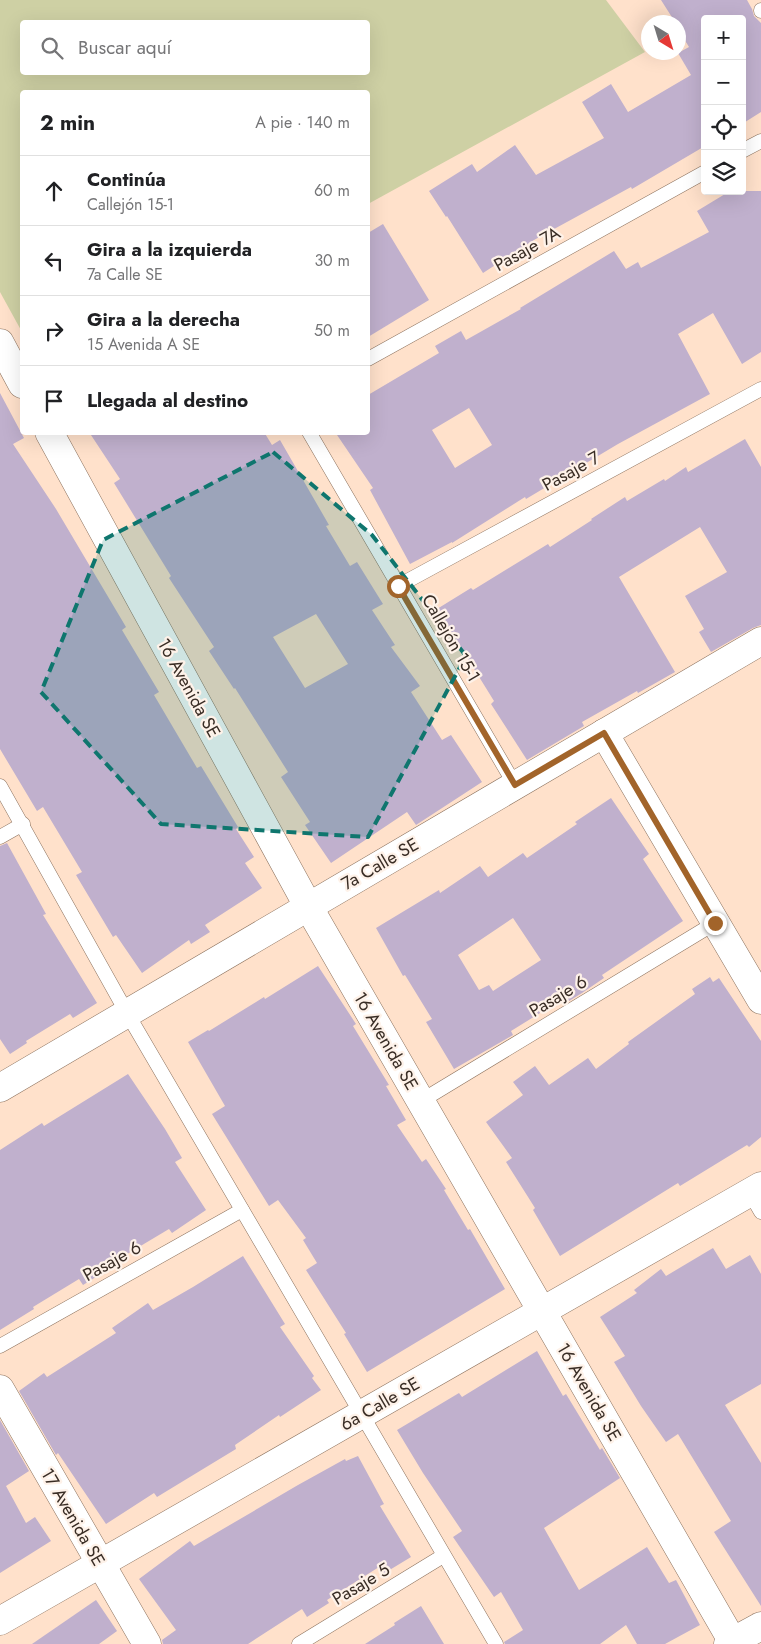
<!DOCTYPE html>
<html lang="es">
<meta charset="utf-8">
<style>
body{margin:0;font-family:Jost,sans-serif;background:#f6f6f6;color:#202124}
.controls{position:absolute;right:15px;top:15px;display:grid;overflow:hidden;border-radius:5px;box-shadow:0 5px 20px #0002}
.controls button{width:45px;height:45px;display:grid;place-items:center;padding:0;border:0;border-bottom:1px solid #e0e0e0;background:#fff;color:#202124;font:25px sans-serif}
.compass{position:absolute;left:641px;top:15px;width:45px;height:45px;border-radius:50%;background:#fff;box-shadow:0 5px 20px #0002;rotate:142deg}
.stop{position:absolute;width:15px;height:15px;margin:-11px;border:4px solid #a2642a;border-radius:50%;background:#fff}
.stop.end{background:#a2642a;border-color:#fff;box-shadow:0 1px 5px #0008}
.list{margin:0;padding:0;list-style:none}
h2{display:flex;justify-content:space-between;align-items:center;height:65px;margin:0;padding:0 20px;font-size:21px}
h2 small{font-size:16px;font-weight:400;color:#757577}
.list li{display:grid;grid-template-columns:32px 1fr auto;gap:15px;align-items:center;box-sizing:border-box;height:70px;padding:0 20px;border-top:1px solid #e0e0e0}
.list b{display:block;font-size:19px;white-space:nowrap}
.list p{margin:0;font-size:16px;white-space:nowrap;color:#757577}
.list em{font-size:16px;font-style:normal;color:#757577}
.icon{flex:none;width:28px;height:28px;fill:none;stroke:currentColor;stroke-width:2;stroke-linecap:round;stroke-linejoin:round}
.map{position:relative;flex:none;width:761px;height:1644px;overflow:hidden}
.search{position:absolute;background:#fff;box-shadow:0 5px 20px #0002;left:20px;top:20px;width:350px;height:55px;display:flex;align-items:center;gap:12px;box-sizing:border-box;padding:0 18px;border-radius:5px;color:#757577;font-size:19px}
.panel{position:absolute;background:#fff;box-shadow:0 5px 20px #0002;left:20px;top:90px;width:350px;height:345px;border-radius:5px}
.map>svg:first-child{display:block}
.green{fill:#ced0a4;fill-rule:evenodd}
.building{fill:#c0b0cd;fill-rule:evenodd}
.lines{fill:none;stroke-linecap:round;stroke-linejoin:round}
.service-casing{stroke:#8d735f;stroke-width:15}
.minor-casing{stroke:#8d735f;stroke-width:29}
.secondary-casing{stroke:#8d735f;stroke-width:29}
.service{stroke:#fff;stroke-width:14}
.minor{stroke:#fff;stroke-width:28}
.secondary{stroke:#fff;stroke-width:28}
.route{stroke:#a2642a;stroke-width:6}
.marked{fill:#0f766e;fill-opacity:0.2;stroke:#0f766e;stroke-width:4;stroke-dasharray:10 6;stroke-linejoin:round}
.labels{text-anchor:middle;stroke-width:4.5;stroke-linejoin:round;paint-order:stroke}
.street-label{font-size:18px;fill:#392d25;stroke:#fef2e9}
</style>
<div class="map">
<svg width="761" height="1644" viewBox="0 0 761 1644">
<rect width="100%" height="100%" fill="#ffe1cb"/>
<!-- green -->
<path class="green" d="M0 0H606L645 52 368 204V92H22V332L0 292ZM22 22H368V72H22Z"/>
<!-- building -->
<g class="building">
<path d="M661 0H747L752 9 754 16 761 23V112L742 124V19H705V146L632 189 631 187 534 240 483 273 447 216 446 217 429 191 472 164 477 172 515 145 536 175 604 138 582 102 611 84 628 112 691 75 678 53 689 47 678 29V22H675Z"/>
<path d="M730 191H761V352L742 364 713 313 678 334 710 394 618 444 526 499 525 497 452 543V542L410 564 370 490 373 488 335 432H368V395L439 353 435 346 461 331 466 340 521 309 520 308 614 251 626 269 638 262 641 268 709 232 697 211ZM469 408 492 445 455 468 432 430Z"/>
<path d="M383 224 429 300 368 337V233Z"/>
<path d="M0 393 24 438 13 444 56 509 126 627 122 630 159 692 154 695 197 768 201 766 238 827 236 829 254 857 245 863 262 888 205 925 210 932 191 944 189 940 142 973 116 935 113 937 76 875 82 872 43 807 37 811 0 749Z"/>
<path d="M89 432H264L272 445 280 440 329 525 326 526 350 566 357 562 383 604 372 610 395 645 391 647 420 686 411 692 442 740 451 735 482 782 416 825 407 812 331 863 305 825 310 822 281 777 288 772 235 688 234 689 209 651 214 647 169 578 171 576 114 483 120 479ZM316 614 348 664 305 688 273 637Z"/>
<path d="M745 439 761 467V625L753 628 711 652 699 632 704 629 685 596 727 572 700 527 619 577 675 672 638 693 637 691 582 722 584 726 527 760 491 704 494 701 437 609 471 588 473 590 548 544 550 547 592 520 591 519 625 497 627 501 664 479 665 481 686 467 688 472Z"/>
<path d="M611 798 649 854 643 859 683 921 602 975 604 978 582 993 569 1001 566 997 511 1031 513 1035 454 1069 426 1022 432 1019 405 975 403 976 376 928 439 890 440 893 480 866 488 877 523 853 527 858 577 824 575 822ZM513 918 541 960 493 991 489 985 479 990 458 955Z"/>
<path d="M7 843 46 914 43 915 97 1003 73 1018 70 1014 26 1041 27 1043 10 1054 0 1039V846Z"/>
<path d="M318 966 356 1024 353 1026 389 1085 386 1086 406 1120 397 1125 422 1162 426 1159 446 1189 444 1190 468 1230 470 1229 505 1289 367 1372 344 1334 346 1333 306 1270 317 1263 303 1240 306 1238 278 1200 269 1206 212 1114 225 1106 188 1042 208 1030 209 1031 264 997 265 999Z"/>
<path d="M710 977 713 982 719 978 761 1041V1137L749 1147 747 1145 680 1186 678 1183 560 1256 533 1210 535 1208 506 1162 512 1158 486 1122 523 1095 513 1082 535 1066 549 1085 588 1058 596 1069 629 1044 628 1042 695 994 692 989Z"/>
<path d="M128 1074 165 1129 182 1158 175 1162 206 1210 172 1233 169 1229 102 1269 104 1272 83 1285 79 1279 33 1307 34 1309 0 1330V1150L42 1123 44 1126Z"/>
<path d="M713 1248 726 1269 750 1255 761 1274V1384L725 1405 761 1463V1606L714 1532 731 1521 678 1434 666 1442 641 1406 614 1362 625 1356 600 1317 637 1293 634 1290 661 1269 666 1276Z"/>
<path d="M243 1256 285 1324 280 1327 314 1376 312 1378 321 1390 280 1417 279 1415 235 1445 236 1449 157 1497 154 1493 106 1524 58 1453 56 1455 19 1391 44 1373 47 1377 116 1333 112 1328 148 1303 153 1310 193 1287Z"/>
<path d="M537 1351 563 1396 566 1394 600 1450 602 1448 620 1478 544 1528 579 1590 647 1547 669 1583 676 1580 700 1625 665 1644H637L626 1625 600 1644H505L504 1642 523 1630 501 1592 494 1597 453 1537 462 1531 423 1473 397 1430 459 1393 462 1397Z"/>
<path d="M0 1420 29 1471 6 1486 26 1523 35 1517 51 1541 0 1573Z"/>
<path d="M358 1456 384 1504 380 1506 411 1557 383 1574 379 1567 327 1600 329 1603 307 1617 302 1609 248 1644H163L162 1640 176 1630 139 1579 190 1541 194 1546 298 1485 345 1459 346 1461Z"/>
<path d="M96 1600 117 1631 99 1644H32Z"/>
<path d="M421 1606 444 1644H365L395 1625 394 1623Z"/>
</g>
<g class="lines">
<!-- service casing -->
<g class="service-casing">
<g id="service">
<path d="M761 11V10"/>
<path d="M742 151 761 141"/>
<path d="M368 359 705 172"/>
<path d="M309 432 515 785"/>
<path d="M398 586 761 389"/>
<path d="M0 786 127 1013 496 1644"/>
<path d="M0 837 23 824"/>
<path d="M421 1101 715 923"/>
<path d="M750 1193 761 1212"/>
<path d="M0 1346 242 1210"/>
<path d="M299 1644 443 1556"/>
</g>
</g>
<!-- minor casing -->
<g class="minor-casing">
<g id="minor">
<path d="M0 343 22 384"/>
<path d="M49 432 308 906 734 1644"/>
<path d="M604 733 761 1000"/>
<path d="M0 1389 147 1644"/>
<path d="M0 1621 761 1186"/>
<path d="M728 1644 761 1626"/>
</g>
</g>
<!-- secondary casing -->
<g class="secondary-casing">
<path id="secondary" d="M0 1088 761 641"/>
</g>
<!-- service -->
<use href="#service" class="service"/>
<!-- minor -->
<use href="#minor" class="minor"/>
<!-- secondary -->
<use href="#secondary" class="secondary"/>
</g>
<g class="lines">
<!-- route -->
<path class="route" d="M398 586 515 785 604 733 715 923"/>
</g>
<!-- marked area -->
<path class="marked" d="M273 452 372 535 466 656 368 837 161 824 41 692 103 540Z"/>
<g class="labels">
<!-- street labels -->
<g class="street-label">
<text transform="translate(527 249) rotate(-29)" y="6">Pasaje 7A</text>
<text transform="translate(571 471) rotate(-29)" y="6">Pasaje 7</text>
<text transform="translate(451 638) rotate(60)" y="6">Callejón 15-1</text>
<text transform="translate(189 688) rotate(61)" y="6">16 Avenida SE</text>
<text transform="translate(380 864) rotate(-30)" y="6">7a Calle SE</text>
<text transform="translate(558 996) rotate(-31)" y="6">Pasaje 6</text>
<text transform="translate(386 1041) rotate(60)" y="6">16 Avenida SE</text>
<text transform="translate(112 1261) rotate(-29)" y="6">Pasaje 6</text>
<text transform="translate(589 1392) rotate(60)" y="6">16 Avenida SE</text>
<text transform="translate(380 1404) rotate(-30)" y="6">6a Calle SE</text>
<text transform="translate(73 1517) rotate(60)" y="6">17 Avenida SE</text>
<text transform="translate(361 1584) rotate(-31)" y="6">Pasaje 5</text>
</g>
</g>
</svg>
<div class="controls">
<button>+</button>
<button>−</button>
<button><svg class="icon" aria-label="locate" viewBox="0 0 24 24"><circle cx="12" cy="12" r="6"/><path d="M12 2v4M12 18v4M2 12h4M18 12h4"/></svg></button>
<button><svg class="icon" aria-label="layers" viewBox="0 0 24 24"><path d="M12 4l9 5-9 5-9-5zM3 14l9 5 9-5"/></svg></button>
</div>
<svg class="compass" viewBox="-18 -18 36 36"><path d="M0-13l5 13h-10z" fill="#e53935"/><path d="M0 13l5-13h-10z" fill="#757577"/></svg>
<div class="stop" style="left:398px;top:586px"></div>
<div class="stop end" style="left:715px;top:923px"></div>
<div class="search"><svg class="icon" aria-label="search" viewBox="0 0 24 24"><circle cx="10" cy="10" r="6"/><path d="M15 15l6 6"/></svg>Buscar aquí</div>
<section class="panel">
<h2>2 min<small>A pie · 140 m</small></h2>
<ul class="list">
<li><svg class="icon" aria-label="ahead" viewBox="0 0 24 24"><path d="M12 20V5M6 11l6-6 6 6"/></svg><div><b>Continúa</b><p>Callejón 15-1</p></div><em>60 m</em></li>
<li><svg class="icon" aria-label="left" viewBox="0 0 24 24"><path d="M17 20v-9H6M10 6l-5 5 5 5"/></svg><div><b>Gira a la izquierda</b><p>7a Calle SE</p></div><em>30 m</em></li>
<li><svg class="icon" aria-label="right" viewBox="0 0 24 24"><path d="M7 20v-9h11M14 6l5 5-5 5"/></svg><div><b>Gira a la derecha</b><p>15 Avenida A SE</p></div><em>50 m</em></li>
<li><svg class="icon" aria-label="arrive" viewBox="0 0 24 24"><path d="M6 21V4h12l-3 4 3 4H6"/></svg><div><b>Llegada al destino</b></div></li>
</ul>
</section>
</div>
